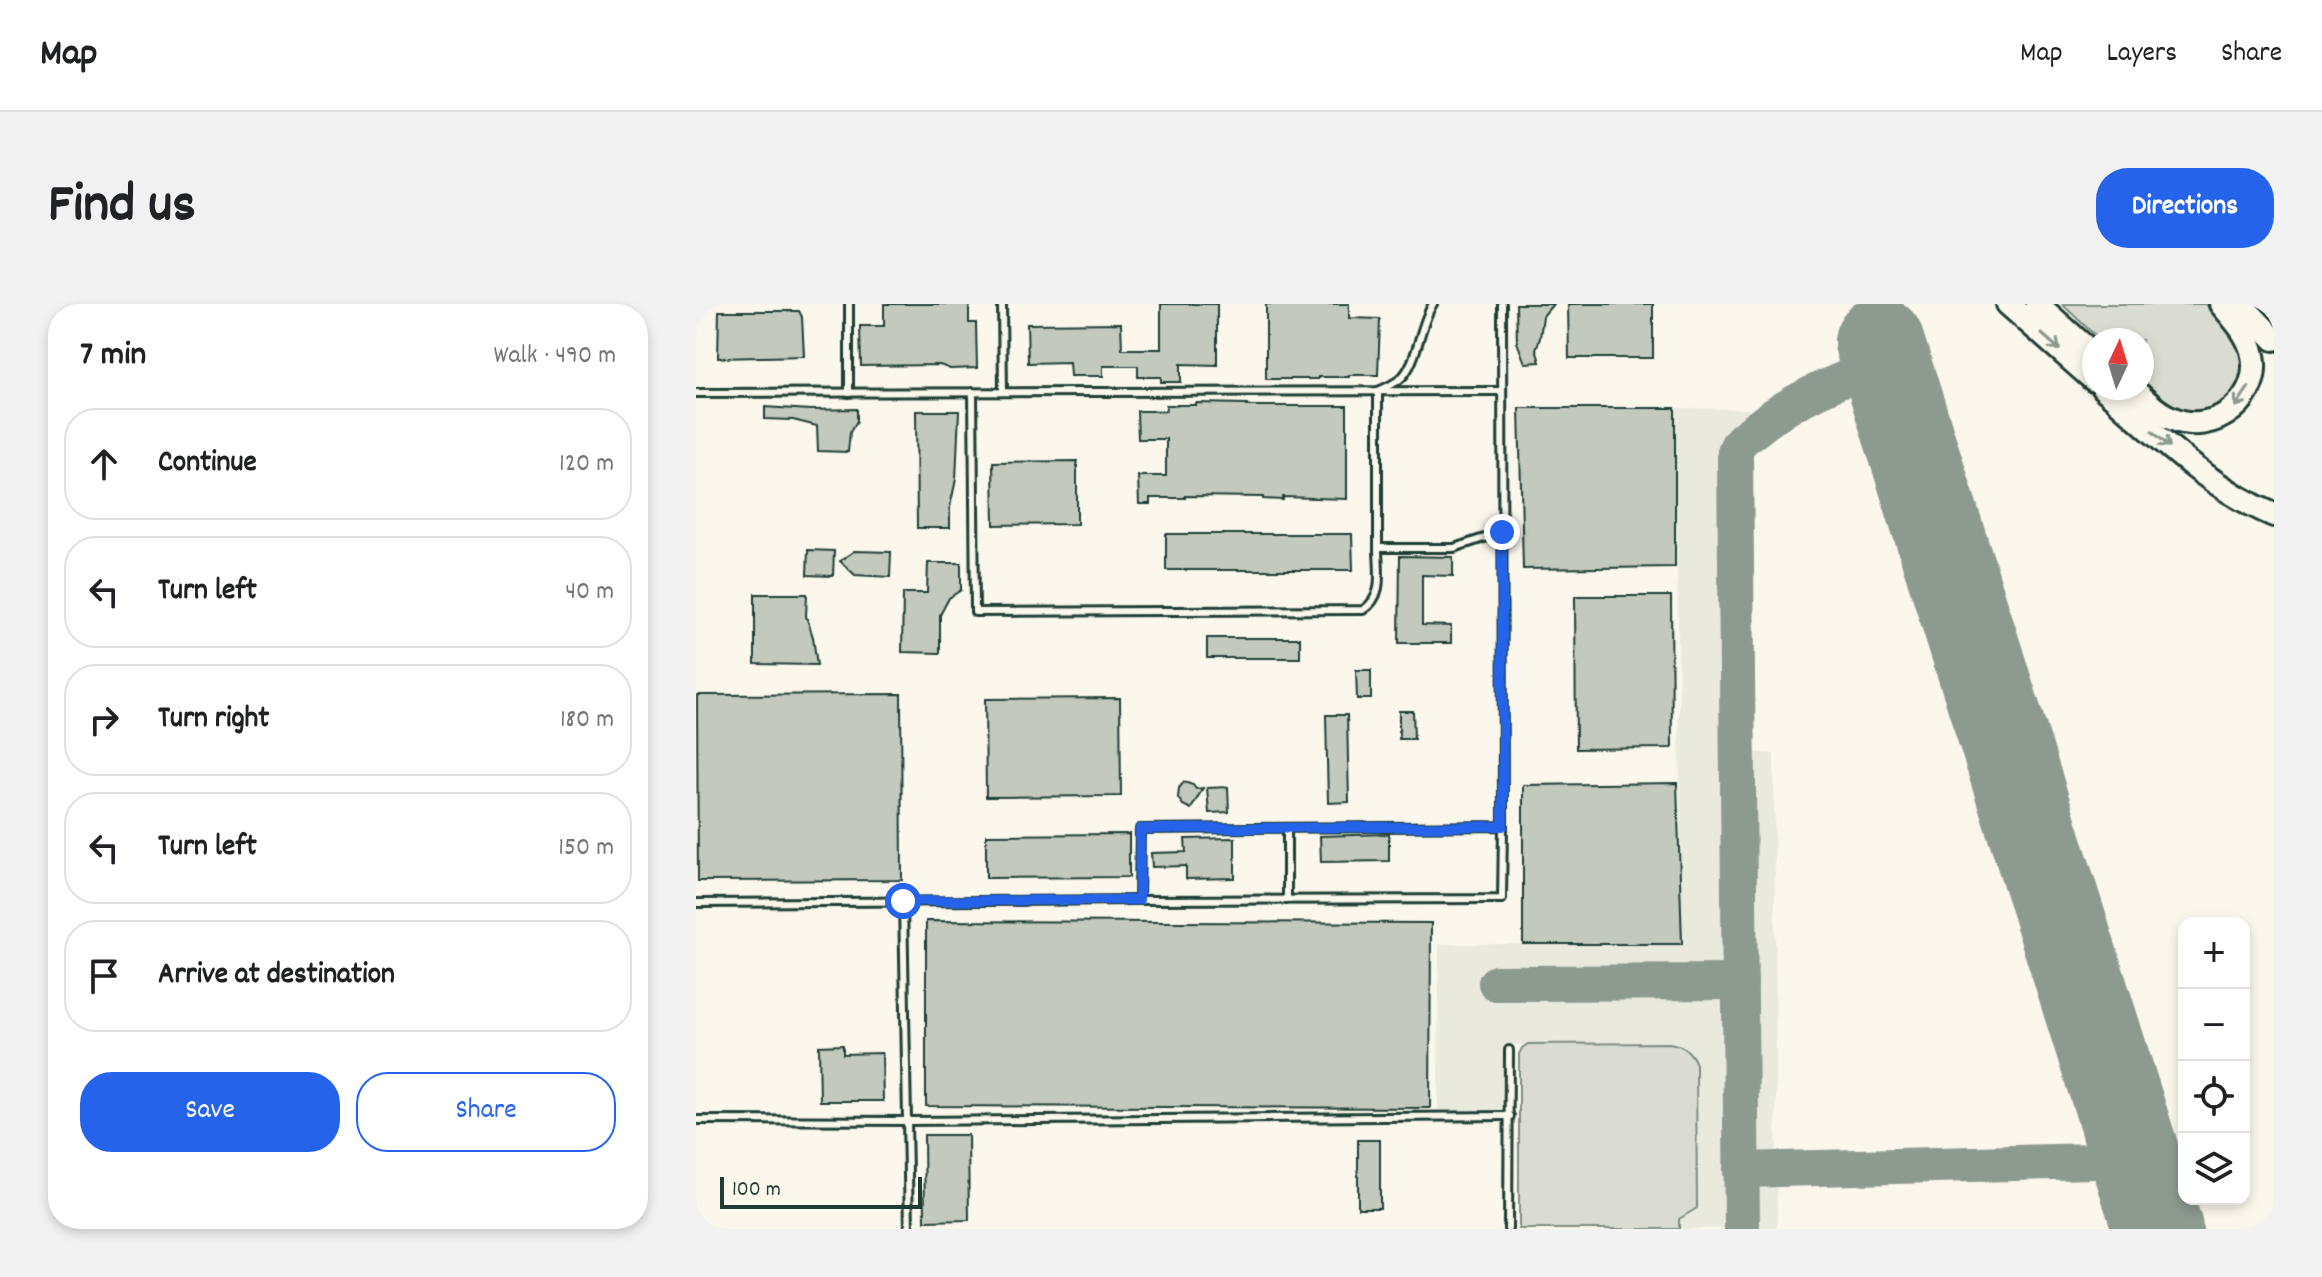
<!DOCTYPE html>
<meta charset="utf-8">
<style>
body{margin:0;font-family:Dekko,sans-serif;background:#f2f2f2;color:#202124}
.controls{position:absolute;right:24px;bottom:24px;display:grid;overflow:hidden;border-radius:16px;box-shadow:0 4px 12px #0003}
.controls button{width:72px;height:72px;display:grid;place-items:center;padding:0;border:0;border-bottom:2px solid #e0e0e0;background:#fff;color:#202124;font:40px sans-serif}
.compass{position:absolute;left:1386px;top:24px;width:72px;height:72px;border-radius:50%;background:#fff;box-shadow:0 4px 12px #0003;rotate:4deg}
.scale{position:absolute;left:24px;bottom:20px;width:202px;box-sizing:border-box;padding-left:8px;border:4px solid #1f3d34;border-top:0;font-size:22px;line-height:28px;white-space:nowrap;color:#1f3d34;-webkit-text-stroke:6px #fbf7ec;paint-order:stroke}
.stop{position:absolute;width:24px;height:24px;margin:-18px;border:6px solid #2563eb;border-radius:50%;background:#fff}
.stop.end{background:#2563eb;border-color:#fff;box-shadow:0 2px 8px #0008}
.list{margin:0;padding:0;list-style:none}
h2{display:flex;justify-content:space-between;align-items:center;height:104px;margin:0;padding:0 32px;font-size:34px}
h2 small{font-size:26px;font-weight:400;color:#757577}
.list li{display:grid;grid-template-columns:52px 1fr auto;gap:24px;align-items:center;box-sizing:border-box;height:112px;margin:0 16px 16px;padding:0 16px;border:2px solid #e0e0e0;border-radius:32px}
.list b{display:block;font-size:30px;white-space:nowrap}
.list em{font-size:26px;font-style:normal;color:#757577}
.actions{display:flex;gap:16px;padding:24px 32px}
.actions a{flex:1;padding:18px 0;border:2px solid #2563eb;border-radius:32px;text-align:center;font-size:28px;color:#2563eb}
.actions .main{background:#2563eb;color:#fff}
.icon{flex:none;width:44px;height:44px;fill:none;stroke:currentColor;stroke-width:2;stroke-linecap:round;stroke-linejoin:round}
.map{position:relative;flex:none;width:1578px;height:925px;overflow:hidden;border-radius:32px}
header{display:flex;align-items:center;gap:48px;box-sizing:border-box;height:112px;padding:0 40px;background:#fff;border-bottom:2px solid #e0e0e0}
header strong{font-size:38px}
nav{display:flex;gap:44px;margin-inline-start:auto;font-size:28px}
.intro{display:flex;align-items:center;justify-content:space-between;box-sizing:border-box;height:192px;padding:0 48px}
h1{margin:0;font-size:56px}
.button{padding:20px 36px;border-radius:32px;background:#2563eb;color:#fff;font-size:28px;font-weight:700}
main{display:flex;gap:48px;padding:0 48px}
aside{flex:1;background:#fff;border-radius:32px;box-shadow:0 4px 12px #0003}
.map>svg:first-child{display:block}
.built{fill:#eae9de}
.green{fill:#dbdcd1;stroke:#7d8c82;stroke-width:2}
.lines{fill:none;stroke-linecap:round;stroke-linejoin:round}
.taxiway{stroke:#8d9a90;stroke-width:36}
.runway{stroke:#8d9a90;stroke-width:90}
.building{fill:#c4c9be;stroke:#1f3d34;stroke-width:2}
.lane-casing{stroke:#1f3d34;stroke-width:12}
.highway-casing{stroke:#1f3d34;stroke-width:28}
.lane{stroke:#fbf7ec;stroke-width:6}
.highway{stroke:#fbf7ec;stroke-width:22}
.oneway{stroke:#8d9a90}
.route{stroke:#2563eb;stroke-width:10}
</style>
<header>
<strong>Map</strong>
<nav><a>Map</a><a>Layers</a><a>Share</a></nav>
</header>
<div class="intro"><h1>Find us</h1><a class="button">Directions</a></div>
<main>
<aside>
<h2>7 min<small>Walk · 490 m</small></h2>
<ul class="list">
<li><svg class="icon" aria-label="ahead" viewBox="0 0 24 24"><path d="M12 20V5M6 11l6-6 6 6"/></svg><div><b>Continue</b></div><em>120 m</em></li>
<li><svg class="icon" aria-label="left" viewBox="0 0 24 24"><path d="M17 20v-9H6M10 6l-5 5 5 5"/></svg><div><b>Turn left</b></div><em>40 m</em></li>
<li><svg class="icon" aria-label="right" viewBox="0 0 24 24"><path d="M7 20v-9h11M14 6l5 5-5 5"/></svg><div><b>Turn right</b></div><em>180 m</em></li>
<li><svg class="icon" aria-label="left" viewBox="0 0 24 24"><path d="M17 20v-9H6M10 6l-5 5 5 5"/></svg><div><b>Turn left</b></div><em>150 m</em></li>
<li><svg class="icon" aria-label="arrive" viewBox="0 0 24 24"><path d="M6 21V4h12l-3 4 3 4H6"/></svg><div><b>Arrive at destination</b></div></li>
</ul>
<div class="actions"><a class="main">Save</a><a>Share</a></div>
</aside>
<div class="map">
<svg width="1578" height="925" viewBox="0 0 1578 925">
<rect width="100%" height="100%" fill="#fbf7ec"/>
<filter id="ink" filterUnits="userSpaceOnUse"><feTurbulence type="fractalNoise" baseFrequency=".0125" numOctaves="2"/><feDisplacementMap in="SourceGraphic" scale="16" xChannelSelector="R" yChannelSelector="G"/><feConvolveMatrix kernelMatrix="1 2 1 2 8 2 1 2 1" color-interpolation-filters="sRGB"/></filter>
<g filter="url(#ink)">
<!-- built -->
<path class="built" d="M979 104 1053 105 1057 448 1078 450 1081 925H983V915L1001 903 1000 760 982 740 973 739 807 741 806 806H742L743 640H986Z"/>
<!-- green -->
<g class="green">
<path d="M1366 0H1510C1523 15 1540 30 1545 50 1554 86 1514 122 1479 104 1467 97 1456 86 1446 76V36H1404Z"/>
<path d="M973 739C987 741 995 747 1000 760L1001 904 983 915V925H823V750L826 744 832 740Z"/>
</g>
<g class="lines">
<!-- taxiway -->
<g class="taxiway">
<path d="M800 679 1044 678"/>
<path d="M1045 866 1440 856"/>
<path d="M1046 925 1039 148C1042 136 1051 132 1060 125 1099 93 1143 77 1189 58"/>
</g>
<!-- runway -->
<path class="runway" d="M1183 38 1462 925"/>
</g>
<!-- building -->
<g class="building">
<path d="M188 0H273V19H280L281 64 254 65 244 61 165 62 164 22H188Z"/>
<path d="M465 0H521V61L485 60V78H465V73H442V62H407V72H374L373 58 332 59 331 20 425 19 426 45H465Z"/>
<path d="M570 0H653V14L684 15 682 71H653V73H622V75H570Z"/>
<path d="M820 0H857L847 12 844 34 840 45 844 58 829 59 821 38Z"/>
<path d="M872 0H957V54H873Z"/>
<path d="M23 7H103L106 13 108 52 22 54Z"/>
<path d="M500 99 551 100V102H651V195L587 193V196L567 195V193L489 192V194H454V200H443L442 172H470V135H442L441 107H470V101H500Z"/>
<path d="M69 103 114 106 161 105V117L154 128 152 148 122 147 121 122 97 116 69 115Z"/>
<path d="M823 104H979V263L827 265Z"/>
<path d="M220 107H263L260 175 254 203V224H221Z"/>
<path d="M381 157V220L298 221 297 158Z"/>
<path d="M470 230H656L657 266H470Z"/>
<path d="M112 246 138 247 137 272 111 271Z"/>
<path d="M158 247 195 248 194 273 159 271 144 257Z"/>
<path d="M704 252 757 253V272L726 271V321L755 322V339H703Z"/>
<path d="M232 259H265V286L253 294 244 311V349L206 348 207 289H231Z"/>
<path d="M59 290H111L110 312 117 333 121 361 59 360Z"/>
<path d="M879 292H975L976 444 880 445Z"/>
<rect x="511" y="334" width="93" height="20"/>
<path d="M660 366H675V395H661Z"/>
<path d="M205 390 206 576 2 577 1 391Z"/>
<path d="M424 394 425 492 290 493 289 395Z"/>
<path d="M703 407H717L718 435H703Z"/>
<path d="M630 411H651L653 498 632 499Z"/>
<path d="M488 478 497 481 500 485 507 484 495 505 487 501 482 494 483 484Z"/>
<path d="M981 479 986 640H827V481Z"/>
<path d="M532 483 533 508 513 509 511 484Z"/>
<path d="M433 530V573L290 574V531Z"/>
<path d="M693 530V557L625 558 624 532Z"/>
<path d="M539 534V574L490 575V562L456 563 455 549 490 548 489 535Z"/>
<path d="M230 617 735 619 734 804 230 802Z"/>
<path d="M147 741V750L186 749 187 797H124L123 742Z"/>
<path d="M228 831H272L273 916 229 917Z"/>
<rect x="662" y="836" width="22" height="68"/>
</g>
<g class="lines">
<!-- lane casing -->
<g class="lane-casing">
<g id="lane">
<path d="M153 0V89"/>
<path d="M306 0 307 88"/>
<path d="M737 0C723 21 722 60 704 75 698 80 689 84 682 87V244H758L806 228"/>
<path d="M806 0 807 522 806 595 443 596 444 525 807 522"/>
<path d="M277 88 279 308 667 306C689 292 682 268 682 244"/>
<path d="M0 89 806 87"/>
<path d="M591 595V524"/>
<path d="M207 597 213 925"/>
<path d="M0 599 443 596"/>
<path d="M0 816 212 817 814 812"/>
<path d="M812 925 813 746"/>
</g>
</g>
<!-- highway casing -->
<g class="highway-casing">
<g id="highway">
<path d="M1312 0 1398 76"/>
<path d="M1341 0 1398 51"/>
<path d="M1545 0 1578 35"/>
<path d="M1407 84C1461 131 1511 183 1578 211"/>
<path d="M1436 84C1448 95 1460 108 1475 114 1518 134 1569 93 1556 47 1551 29 1537 14 1525 0"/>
</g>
</g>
<!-- lane -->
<use href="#lane" class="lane"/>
<!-- highway -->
<use href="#highway" class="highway"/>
</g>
<!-- one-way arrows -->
<defs><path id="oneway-shaft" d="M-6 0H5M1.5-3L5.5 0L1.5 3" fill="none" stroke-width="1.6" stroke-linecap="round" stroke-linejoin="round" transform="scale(2)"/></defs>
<g class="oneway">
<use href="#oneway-shaft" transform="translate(1355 38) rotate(42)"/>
<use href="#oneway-shaft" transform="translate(1546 93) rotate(124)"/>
<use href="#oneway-shaft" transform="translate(1465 135) rotate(41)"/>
</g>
</g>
<g class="lines" filter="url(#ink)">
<!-- route -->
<path class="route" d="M207 597 443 596 444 525 807 522 806 228"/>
</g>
</svg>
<div class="controls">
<button>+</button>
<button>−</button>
<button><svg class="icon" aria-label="locate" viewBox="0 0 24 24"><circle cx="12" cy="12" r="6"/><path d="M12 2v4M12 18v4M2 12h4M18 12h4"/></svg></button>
<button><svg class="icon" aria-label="layers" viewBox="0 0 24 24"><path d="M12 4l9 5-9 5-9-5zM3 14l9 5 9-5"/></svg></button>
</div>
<svg class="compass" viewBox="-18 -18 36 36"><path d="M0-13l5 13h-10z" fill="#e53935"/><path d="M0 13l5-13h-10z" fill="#757577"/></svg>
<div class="scale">100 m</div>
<div class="stop" style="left:207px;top:597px"></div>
<div class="stop end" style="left:806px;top:228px"></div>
</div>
</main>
